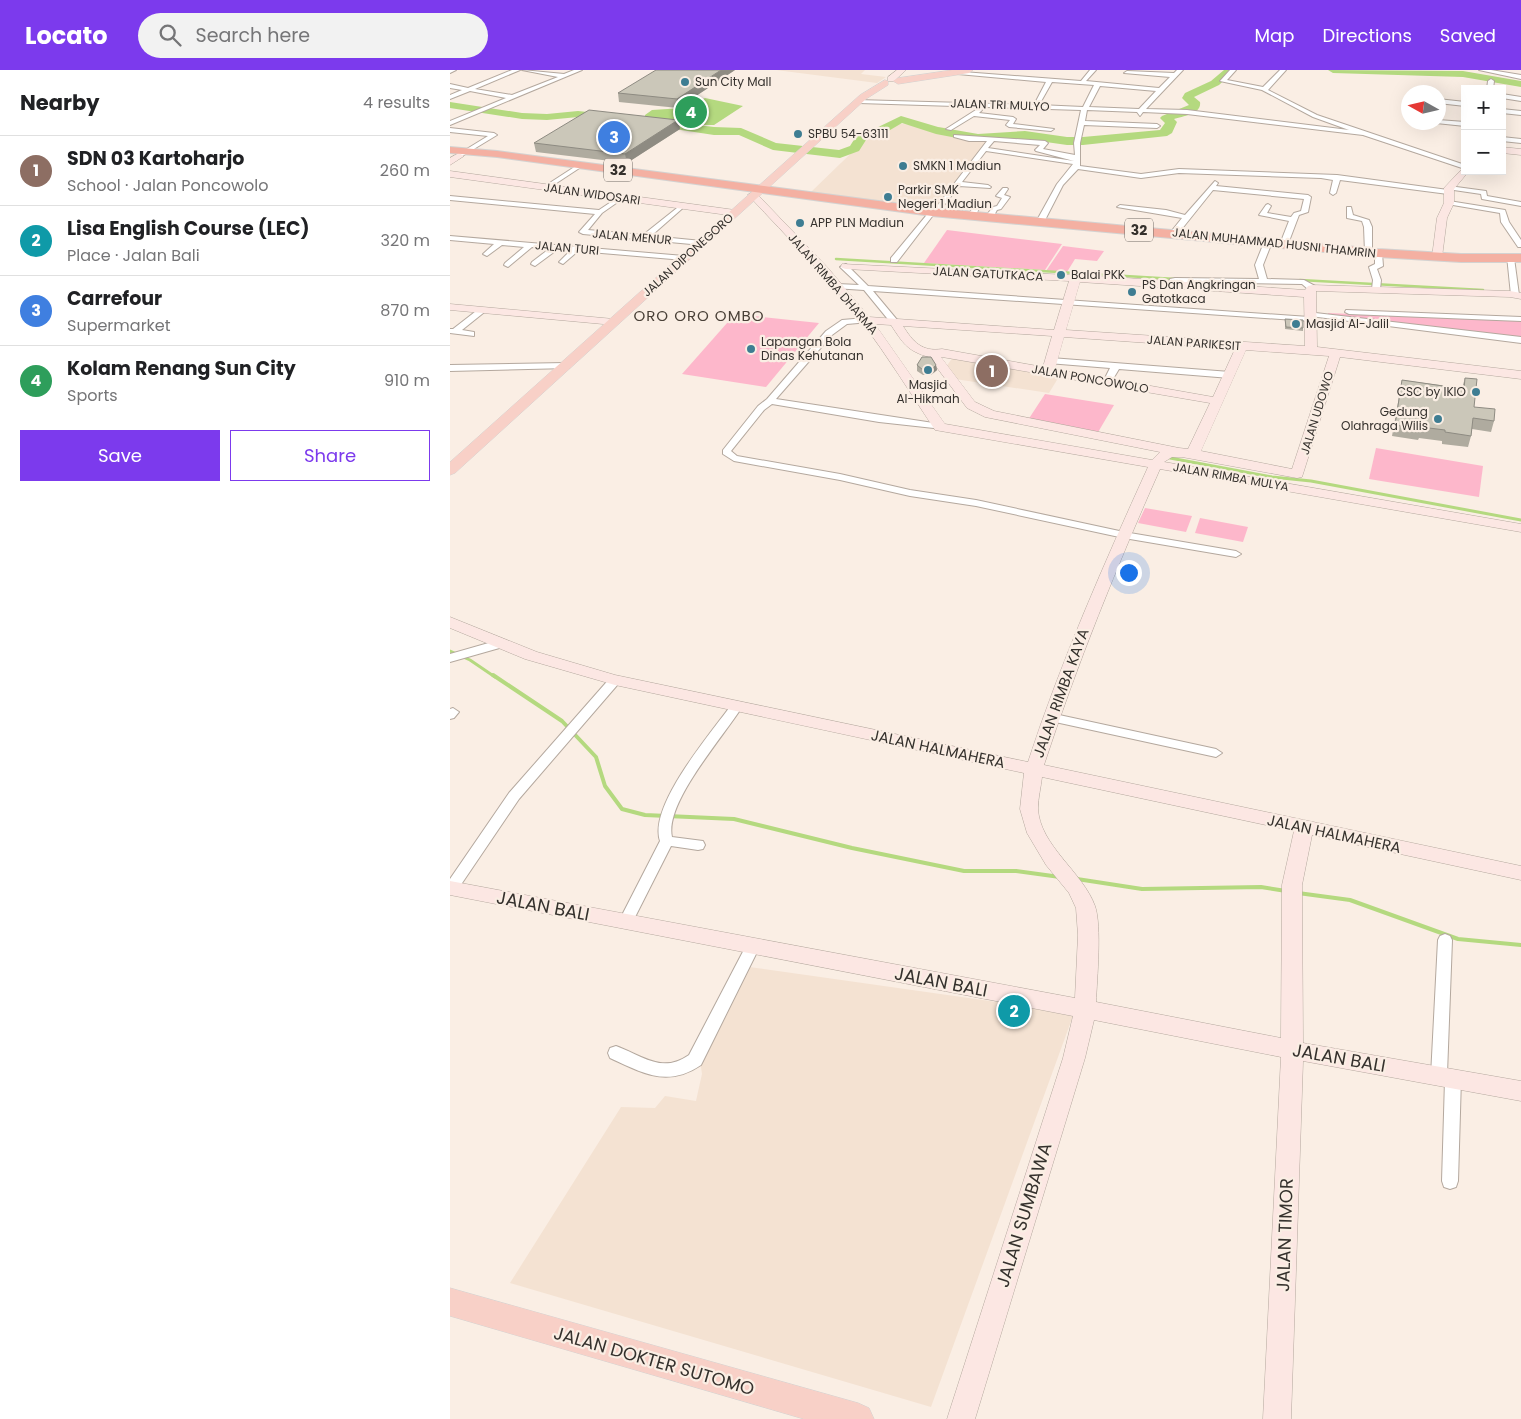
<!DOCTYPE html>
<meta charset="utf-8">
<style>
body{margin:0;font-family:Poppins,sans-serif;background:#f2f2f2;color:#202124}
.controls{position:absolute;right:15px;top:15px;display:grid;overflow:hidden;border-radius:0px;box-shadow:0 5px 20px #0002}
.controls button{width:45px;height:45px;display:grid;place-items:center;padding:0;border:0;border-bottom:1px solid #e0e0e0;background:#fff;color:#202124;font:25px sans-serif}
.compass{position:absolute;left:951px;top:15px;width:45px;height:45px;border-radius:50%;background:#fff;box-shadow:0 5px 20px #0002;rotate:278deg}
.you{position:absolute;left:678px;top:502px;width:18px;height:18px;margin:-12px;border:4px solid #fff;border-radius:50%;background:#1a73e8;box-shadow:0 0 0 8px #1a73e833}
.badge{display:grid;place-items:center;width:32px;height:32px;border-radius:50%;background:#7c3aed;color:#fff;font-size:16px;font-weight:700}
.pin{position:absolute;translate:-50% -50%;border:2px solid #fff;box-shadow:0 1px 5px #0006}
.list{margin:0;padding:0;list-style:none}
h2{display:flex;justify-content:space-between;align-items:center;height:65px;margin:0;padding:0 20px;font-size:21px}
h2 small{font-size:16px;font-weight:400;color:#757577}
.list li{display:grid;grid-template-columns:32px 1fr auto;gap:15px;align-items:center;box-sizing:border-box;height:70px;padding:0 20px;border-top:1px solid #e0e0e0}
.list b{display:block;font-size:19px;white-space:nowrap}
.list p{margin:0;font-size:16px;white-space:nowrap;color:#757577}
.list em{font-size:16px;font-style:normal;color:#757577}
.actions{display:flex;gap:10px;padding:15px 20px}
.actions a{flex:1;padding:11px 0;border:1px solid #7c3aed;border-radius:0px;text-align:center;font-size:18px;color:#7c3aed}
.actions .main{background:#7c3aed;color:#fff}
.icon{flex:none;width:28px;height:28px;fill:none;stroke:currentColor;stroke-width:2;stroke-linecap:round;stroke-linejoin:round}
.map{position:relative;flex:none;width:1071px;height:1349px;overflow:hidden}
header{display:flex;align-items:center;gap:30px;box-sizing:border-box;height:70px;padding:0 25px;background:#7c3aed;color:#fff}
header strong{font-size:24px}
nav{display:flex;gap:28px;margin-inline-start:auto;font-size:18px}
.search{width:350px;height:45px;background:#f2f2f2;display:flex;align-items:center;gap:12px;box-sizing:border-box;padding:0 18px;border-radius:28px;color:#757577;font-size:19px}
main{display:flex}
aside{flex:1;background:#fff}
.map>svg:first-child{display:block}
.built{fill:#f4e2d2}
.green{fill:#fdb7cb}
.water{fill:#b4d97f}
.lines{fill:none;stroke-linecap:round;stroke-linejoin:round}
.stream-far2{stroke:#b4d97f;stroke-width:2.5}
.stream-far1{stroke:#b4d97f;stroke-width:3}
.stream{stroke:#b4d97f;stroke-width:4}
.river{fill:#b4d97f;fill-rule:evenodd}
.street-casing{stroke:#b4a89e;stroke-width:2}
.secondary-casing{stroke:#b4a89e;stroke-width:1}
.primary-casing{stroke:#d3d2d1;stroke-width:1}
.highway-casing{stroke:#d3d2d1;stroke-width:2}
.street{fill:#fff;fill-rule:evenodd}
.secondary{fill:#fce7e3;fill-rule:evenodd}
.primary{fill:#f8d0c7;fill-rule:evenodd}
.highway{fill:#f4b0a2;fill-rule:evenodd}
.wall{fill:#afab9f}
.shaded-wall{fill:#8e8b82}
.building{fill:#cbc7b9;stroke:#8e8b82}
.poi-dot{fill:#3e7d92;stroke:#faeee4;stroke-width:2}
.labels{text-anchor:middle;stroke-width:4.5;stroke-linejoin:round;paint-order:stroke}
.far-poi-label{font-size:12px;fill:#35312d;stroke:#faeee4;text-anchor:start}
.far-street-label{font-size:12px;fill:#35312d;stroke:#faeee4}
.shield{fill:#faeee4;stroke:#706a64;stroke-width:1}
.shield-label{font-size:14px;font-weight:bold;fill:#35312d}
.far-quarter-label{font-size:15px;letter-spacing:1px;fill:#494037;stroke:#faeee4}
.street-label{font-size:15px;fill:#35312d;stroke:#faeee4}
.near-street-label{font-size:18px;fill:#35312d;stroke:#faeee4}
</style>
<header>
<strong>Locato</strong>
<div class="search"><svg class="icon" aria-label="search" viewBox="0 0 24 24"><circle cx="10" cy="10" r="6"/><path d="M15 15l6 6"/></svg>Search here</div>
<nav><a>Map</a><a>Directions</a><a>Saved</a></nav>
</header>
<main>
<aside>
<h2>Nearby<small>4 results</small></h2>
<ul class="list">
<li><span class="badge" style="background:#8d6e63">1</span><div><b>SDN 03 Kartoharjo</b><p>School · Jalan Poncowolo</p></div><em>260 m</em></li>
<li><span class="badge" style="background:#0f9aa8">2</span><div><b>Lisa English Course (LEC)</b><p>Place · Jalan Bali</p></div><em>320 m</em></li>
<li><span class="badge" style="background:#3f7fe0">3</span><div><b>Carrefour</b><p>Supermarket</p></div><em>870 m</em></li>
<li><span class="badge" style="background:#2e9e5b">4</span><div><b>Kolam Renang Sun City</b><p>Sports</p></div><em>910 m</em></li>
</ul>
<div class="actions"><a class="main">Save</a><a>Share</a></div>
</aside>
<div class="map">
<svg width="1071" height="1349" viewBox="0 0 1071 1349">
<rect width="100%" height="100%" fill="#faeee4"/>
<!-- built -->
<g class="built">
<path d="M326 0H415L411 4 436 7 427 13Z"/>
<path d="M442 53 498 58 500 65 539 71 487 138 361 122 423 62Z"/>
<path d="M503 287 610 305 599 323 505 309 496 297Z"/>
<path d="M299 897 624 943 481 1337 60 1213 171 1037 205 1038 215 1026 246 1031 252 1004 250 990Z"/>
</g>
<!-- green -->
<g class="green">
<path d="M497 160 612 174 595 200 474 193Z"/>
<path d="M613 176 654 181 647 191 625 189 617 202 596 201Z"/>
<path d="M878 243 1071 251V269L878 246Z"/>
<path d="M285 244 369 253 316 317 232 304Z"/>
<path d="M595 324 664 335 647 364 578 350Z"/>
<path d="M926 378 1033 396 1029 427 919 409Z"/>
<path d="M695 438 742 446 736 462 688 453Z"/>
<path d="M750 448 798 457 793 472 745 463Z"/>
</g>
<!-- water -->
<path class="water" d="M255 28 293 36 264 55H235L195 48V45L202 40 233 38Z"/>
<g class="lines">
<!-- stream-far2 -->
<g class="stream-far2">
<path d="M386 189 726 209"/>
<path d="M850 210 1033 220"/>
</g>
<!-- stream-far1 -->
<g class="stream-far1">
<path d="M720 388 822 407 861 411 1071 450"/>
<path d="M0 581 20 590 45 607"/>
</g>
<!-- stream -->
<g class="stream">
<path d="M43 605 112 651 146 687 155 716 172 739 195 745 284 749 402 778 514 801H566L610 807"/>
<path d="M627 809 692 819 811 817 836 821"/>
<path d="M848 823 900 830 1008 869 1071 875"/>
</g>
<!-- river -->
<g class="river">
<path d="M774 0H785L769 15 744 27 750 32C752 44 733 46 724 49L727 52 722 63 717 66 633 75H617L575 69 528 72 486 64 452 53 430 66 416 70 409 81 390 88 323 80 289 65H264L198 55 192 52 198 49 264 57 291 58 326 73 389 80 400 76 407 65 422 60 451 46 488 57 528 64 575 61 617 67H633L710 60 715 53 710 48 712 46 739 35 732 28 735 23 761 11Z"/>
<path d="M878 0 1013 1 1071 11V17L1013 7 883 3Z"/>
<path d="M0 32 72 43 97 44 128 41 165 45 171 48 165 51 128 47 97 50 72 49 0 38Z"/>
</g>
<!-- street casing -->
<g class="street-casing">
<g id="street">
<path d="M0 0H6L0 3Z"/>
<path d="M62 0H70L25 19 62 25 108 7 72 0 114 4 124 0H132L0 55V51L56 28 20 21 0 29V25L12 20 0 18V14L18 18Z"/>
<path d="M640 0H646L636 11 709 18 720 7 674 3 677 1 724 3 727 0H733L696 39 737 40 899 60 863 47 812 20 770 11 780 0H786L777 10 813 17 830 0H836L818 20 867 45 1015 95V99L913 65 737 44 693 42 690 46 687 42 637 40 635 51 707 54 710 56 707 58 634 55 630 73V96L691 104 729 99 887 105 998 120 1001 122 998 124 890 110 886 123 883 125 880 123 883 110 871 108 729 103 691 108 628 99 613 115 594 152 590 154 586 152 607 114 623 94 536 81 512 112 538 115 541 117 540 118 509 116 488 143 484 144 447 192H441V188L480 141 484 140 537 71H519L504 67V65L595 71 598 73 593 79 625 85 624 73 631 40 409 33 407 30 584 35 596 12 497 3 500 1 631 11ZM602 12 644 15 633 37 589 35ZM650 16 706 21 689 39 639 37ZM544 71 590 75 585 80 586 81 624 91 538 78Z"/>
<path d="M1029 0H1041L1071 5V9Z"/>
<path d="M1041 9 1044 11 1043 19H1037L1038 11Z"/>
<path d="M1052 24 1071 27V31L1052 28Z"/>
<path d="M988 29 1015 32V36L988 33Z"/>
<path d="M529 38 532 40 529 43 563 47 566 49 563 54 604 59 601 61 559 57 556 55 560 50 524 46 501 60 496 59Z"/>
<path d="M1052 39 1071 41V45L1052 43Z"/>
<path d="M988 50 1015 52V56L986 53 988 52Z"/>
<path d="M0 58 44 63 47 65 9 88 6 86 7 85 38 66 0 62Z"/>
<path d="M1052 67 1071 69V73L1052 71Z"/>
<path d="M129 94 134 95 99 118H95V116Z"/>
<path d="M765 111 768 113 766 116 858 125 861 127 858 142 849 145 838 174 834 176 830 174 839 151 809 145 816 135 818 134 821 136 817 143 841 147 844 143 851 141 854 129 763 120 727 165H724L720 163 732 148 667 137 670 135 716 140 735 145Z"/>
<path d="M999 116 1036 121 1037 126 1071 132V136L1032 129 1031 124 997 119V117Z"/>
<path d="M553 118H557L558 119 554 125 560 127 551 139 547 140 542 149H536L535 147 543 137 547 136 552 128 546 126Z"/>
<path d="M0 126 149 140 170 126 173 128 172 129 152 143 138 160 193 165 232 134 234 135V137L201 166 252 171 256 173 252 175 133 164 129 162 145 144 0 130Z"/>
<path d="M999 131 1055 140 1059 152 1071 170V177H1068L1051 152 1050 143 997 134V132Z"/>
<path d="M526 134 531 135 524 148H518L517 146Z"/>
<path d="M897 137H901L903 145 919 150 922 157V184L915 182 914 157 912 151 897 148Z"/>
<path d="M0 166 234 186 238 188 234 190 128 181 113 194 109 192 120 181 108 179 85 196 81 194 82 192 99 179 82 177 58 197 54 195 55 193 74 177 52 175 37 186 33 184 44 174 0 170Z"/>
<path d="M815 170 822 172 813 195 817 209 854 210 865 216V220H859L852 214 727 212 725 217 718 215 720 209 725 208 809 209 805 195Z"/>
<path d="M925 181 932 183 933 196 927 199 931 210 930 219 926 221 922 219 923 210 919 197 925 194Z"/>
<path d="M1057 186 1064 188 1069 225 1065 227 1061 225Z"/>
<path d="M396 194 418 216 859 247 863 249 859 251 423 221 448 251 444 253H441L414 220 384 218 383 216 387 214 409 215 390 197Z"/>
<path d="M30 238 37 240 12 260 24 262V266L0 263V259H3Z"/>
<path d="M896 240 1071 247V251L899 244 895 242Z"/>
<path d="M857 242 1071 267V273L860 246H857Z"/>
<path d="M416 248H419V252L397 254 382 265 326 329 490 354 495 357 493 359 429 352 322 334 314 340 281 381 287 386 390 404 460 420 526 430 674 462 786 481 791 484 786 487 674 468 526 436 460 426 390 410 284 391 273 384V380L308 336 317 329 376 261 392 250Z"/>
<path d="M601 288 780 302 784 305 780 308 669 299 660 314 657 315 653 312 660 298 598 293V289Z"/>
<path d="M116 293 120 296 119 298 0 301V295Z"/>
<path d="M49 570 53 571 55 574 53 577 0 592V584Z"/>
<path d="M165 606 169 607 171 610 169 613 69 729 6 822 0 823V809L59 723 161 607Z"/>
<path d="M286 633 292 637C274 666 214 733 222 767L253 771 255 775 253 779 248 780 221 776 181 855 176 857 171 855 169 851 210 771C198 736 261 663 282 634Z"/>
<path d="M3 638 9 642 4 648 0 649V639Z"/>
<path d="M600 643 766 679 772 683 766 687 596 650 594 647Z"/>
<path d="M995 864 1000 866 1002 870 997 1004 1003 1001 1009 1003 1011 1008 1008 1111 1006 1117 1000 1119 994 1117 992 1111 995 1010 989 1013 983 1011 981 1006 988 870 990 866Z"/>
<path d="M303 870 308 872 310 876 251 995C217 1018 193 1003 160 988L158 983 160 978 166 976C193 986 212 1004 239 985L298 872Z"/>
</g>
</g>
<!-- secondary casing -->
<g class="secondary-casing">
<g id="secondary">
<path d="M447 0H456L444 11H438V7Z"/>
<path d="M1052 77 1071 79V85L1052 83Z"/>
<path d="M9 83 14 86 0 95V88Z"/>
<path d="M1015 98V101H1019L1004 119V133L997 148 992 187 987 190 983 189 982 187 987 148 994 133V118L1012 99Z"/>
<path d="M0 101 285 140 290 143 285 146 0 107Z"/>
<path d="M303 122 306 123 378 198 419 247 604 260 619 211 396 199 392 198 391 196 392 194 661 207 855 220 858 216 862 215 1060 221 1071 223V229L1060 227 866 221 867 277 1071 301V309L890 287 852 407 847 408 732 387H722L714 392 1071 454V462L710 399C667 496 627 594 594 695L1071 796V810L862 765 852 815 853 973 1071 1011V1031L853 991 841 1349H813L831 987 644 950 635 988 525 1349H497L613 988 623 946 0 825V811L625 928 628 865 626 838 619 823 596 795 577 763 570 739 574 703 165 615 75 589 0 558V547L87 582 165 605 578 692C611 591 654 494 698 397L485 360C461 324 438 287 412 252 378 208 338 168 300 127L298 125ZM630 212 854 227 855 276 616 260ZM425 254 441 255C453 273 457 281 479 287L517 338 535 347 710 382 702 390 495 354ZM453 256 602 266 593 297 492 279C472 282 463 272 453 256ZM614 267 785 279 763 327 605 299ZM796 280 879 286 842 399 751 381ZM491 287H492L760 333 738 379 729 378 544 341 525 332ZM592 707 844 761 832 815 831 968 646 932C647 909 652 856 645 836 633 802 589 775 588 738 588 728 591 717 592 707Z"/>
<path d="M0 234 164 249 170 252 164 255 0 240Z"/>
</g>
</g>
<!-- primary casing -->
<g class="primary-casing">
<g id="primary">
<path d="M502 0H523L519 3 448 14 443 11 448 8Z"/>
<path d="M435 10 438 11V15L416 29 5 403 0 405V392L410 25Z"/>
<path d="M0 1218 408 1333 419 1338 424 1349H354L0 1246Z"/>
</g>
</g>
<!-- highway casing -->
<g class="highway-casing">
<path id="highway" d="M0 77 47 81 482 138 928 179 1011 184H1071V192H1011L928 187 482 146 47 87 0 83Z"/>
</g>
<!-- street -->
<use href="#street" class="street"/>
<!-- secondary -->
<use href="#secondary" class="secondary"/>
<!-- primary -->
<use href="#primary" class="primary"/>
<!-- highway -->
<use href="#highway" class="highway"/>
</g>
<!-- wall -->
<g class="wall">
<path d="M285 0 228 38 169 32 168 23Z"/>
<path d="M228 50 230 59 177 93 86 82 84 73Z"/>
<path d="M835 249 853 258V261L835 259Z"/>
<path d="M467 295H486L487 300 481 305H473L467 301Z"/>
<path d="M1015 308 1024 337 1044 351 1041 362 1022 359 1021 366 1018 377 992 374V371L969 368 968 370 942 366 952 310 1012 318Z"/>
</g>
<!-- shaded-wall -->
<g class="shaded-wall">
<path d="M271 0H285L228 38 227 29Z"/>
<path d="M228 50 230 59 177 93 175 84Z"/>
<path d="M486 295 487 300 481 305V300Z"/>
</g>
<!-- building -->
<g class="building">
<path d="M206 0H271L227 29 168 23Z"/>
<path d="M139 40 228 50 175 84 84 73Z"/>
<path d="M835 249 853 250V258L836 257Z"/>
<path d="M472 287H481L486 295 481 300H473L467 295Z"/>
<path d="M1015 308 1027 309 1024 337 1045 339 1044 351 1023 348 1021 366 995 362V360L971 357V359L945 355 952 310 1014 319Z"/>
</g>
<!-- markers -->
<g class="poi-dot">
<circle cx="235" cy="12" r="5"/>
<circle cx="348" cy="64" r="5"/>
<circle cx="453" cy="96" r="5"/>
<circle cx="438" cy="127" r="5"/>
<circle cx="350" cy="153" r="5"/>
<circle cx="611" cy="205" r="5"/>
<circle cx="682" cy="222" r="5"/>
<circle cx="846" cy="254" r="5"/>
<circle cx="301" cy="279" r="5"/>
<circle cx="478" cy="300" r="5"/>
<circle cx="1026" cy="322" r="5"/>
<circle cx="988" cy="349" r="5"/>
</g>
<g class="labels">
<!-- far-poi labels -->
<g class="far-poi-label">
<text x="245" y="16">Sun City Mall</text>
<text x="358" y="68">SPBU 54-63111</text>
<text x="463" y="100">SMKN 1 Madiun</text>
<text x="448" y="124">Parkir SMK<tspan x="448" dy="14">Negeri 1 Madiun</tspan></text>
<text x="360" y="157">APP PLN Madiun</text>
<text x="621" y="209">Balai PKK</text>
<text x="692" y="219">PS Dan Angkringan<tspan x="692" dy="14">Gatotkaca</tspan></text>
<text x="856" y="258">Masjid Al-Jalil</text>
<text x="311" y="276">Lapangan Bola<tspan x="311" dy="14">Dinas Kehutanan</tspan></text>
<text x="478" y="319" text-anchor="middle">Masjid<tspan x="478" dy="14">Al-Hikmah</tspan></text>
<text x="1016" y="326" text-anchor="end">CSC by IKIO</text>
<text x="978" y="346" text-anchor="end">Gedung<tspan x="978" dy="14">Olahraga Wilis</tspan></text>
</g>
<!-- far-street labels -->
<g class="far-street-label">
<text transform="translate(550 35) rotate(2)" y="4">JALAN TRI MULYO</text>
<text transform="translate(142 124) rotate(8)" y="4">JALAN WIDOSARI</text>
<text transform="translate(182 167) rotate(5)" y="4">JALAN MENUR</text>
<text transform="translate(824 173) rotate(6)" y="4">JALAN MUHAMMAD HUSNI THAMRIN</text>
<text transform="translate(117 178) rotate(5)" y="4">JALAN TURI</text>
<text transform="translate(238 185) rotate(-42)" y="4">JALAN DIPONEGORO</text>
<text transform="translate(538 204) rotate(3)" y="4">JALAN GATUTKACA</text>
<text transform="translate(383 214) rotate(49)" y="4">JALAN RIMBA DHARMA</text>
<text transform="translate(744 273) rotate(4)" y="4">JALAN PARIKESIT</text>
<text transform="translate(640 309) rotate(10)" y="4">JALAN PONCOWOLO</text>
<text transform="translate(867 343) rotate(-73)" y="4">JALAN UDOWO</text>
<text transform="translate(781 407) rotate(10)" y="4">JALAN RIMBA MULYA</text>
</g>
<!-- shield labels -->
<g class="shield">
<rect x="154" y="88.5" width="28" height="23" rx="4"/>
<rect x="675" y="148.5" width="28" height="23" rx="4"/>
</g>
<g class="shield-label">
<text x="168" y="105">32</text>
<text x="689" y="165">32</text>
</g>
<!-- far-quarter labels -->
<g class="far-quarter-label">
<text x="249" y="251">ORO ORO OMBO</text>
</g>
<!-- street labels -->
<g class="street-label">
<text transform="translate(611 623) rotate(-70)" y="5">JALAN RIMBA KAYA</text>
<text transform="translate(488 679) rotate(12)" y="5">JALAN HALMAHERA</text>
<text transform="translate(884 764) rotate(12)" y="5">JALAN HALMAHERA</text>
</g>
<!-- near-street labels -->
<g class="near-street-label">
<text transform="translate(93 836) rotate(11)" y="6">JALAN BALI</text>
<text transform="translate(491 912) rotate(11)" y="6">JALAN BALI</text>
<text transform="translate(889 988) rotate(10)" y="6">JALAN BALI</text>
<text transform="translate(574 1145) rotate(-73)" y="6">JALAN SUMBAWA</text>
<text transform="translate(835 1165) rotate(-88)" y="6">JALAN TIMOR</text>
<text transform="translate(204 1291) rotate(16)" y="6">JALAN DOKTER SUTOMO</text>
</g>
</g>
</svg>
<div class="controls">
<button>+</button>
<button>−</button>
</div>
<svg class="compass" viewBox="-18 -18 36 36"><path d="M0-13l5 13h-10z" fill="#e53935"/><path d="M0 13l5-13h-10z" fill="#757577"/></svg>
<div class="you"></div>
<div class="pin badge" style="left:542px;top:301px;background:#8d6e63">1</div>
<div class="pin badge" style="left:564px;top:941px;background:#0f9aa8">2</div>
<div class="pin badge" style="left:164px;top:67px;background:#3f7fe0">3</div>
<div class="pin badge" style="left:241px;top:42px;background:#2e9e5b">4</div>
</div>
</main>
